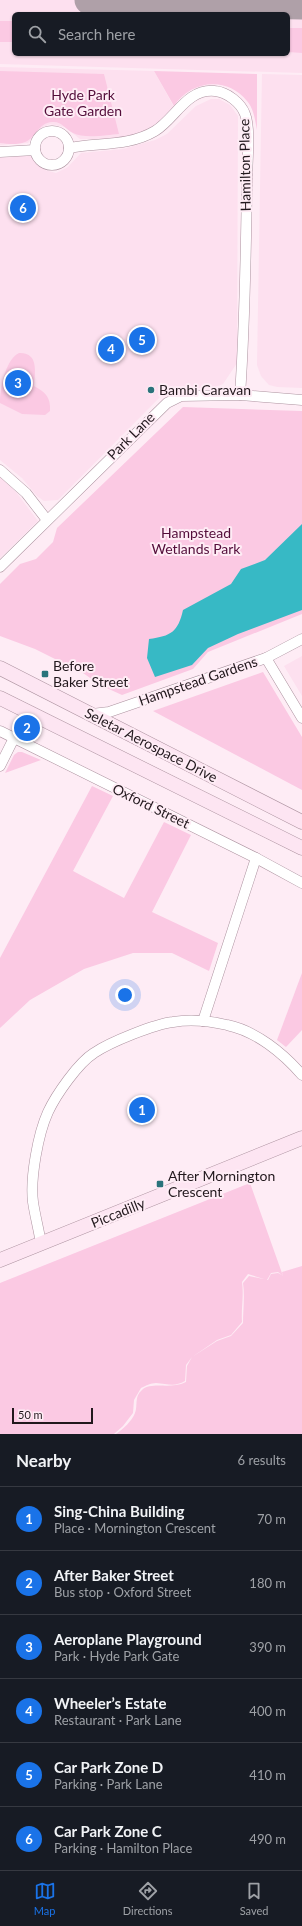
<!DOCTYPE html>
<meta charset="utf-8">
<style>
body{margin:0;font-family:Lato,sans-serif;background:#20242c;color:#f1f3f6}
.scale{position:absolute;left:12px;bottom:10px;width:81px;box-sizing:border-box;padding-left:4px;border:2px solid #22181d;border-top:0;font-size:11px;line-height:14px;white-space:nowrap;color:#22181d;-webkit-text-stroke:3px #feecf5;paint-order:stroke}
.you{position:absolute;left:125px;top:995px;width:14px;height:14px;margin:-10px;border:3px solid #fff;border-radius:50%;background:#1a73e8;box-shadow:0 0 0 6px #1a73e833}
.badge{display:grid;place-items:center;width:26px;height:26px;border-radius:50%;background:#1a73e8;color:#fff;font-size:13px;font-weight:700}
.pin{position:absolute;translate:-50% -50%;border:2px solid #fff;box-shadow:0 1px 4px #0006}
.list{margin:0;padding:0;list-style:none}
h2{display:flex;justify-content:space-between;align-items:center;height:52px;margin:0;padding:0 16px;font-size:17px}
h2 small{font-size:13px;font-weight:400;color:#9ea1a6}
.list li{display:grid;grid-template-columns:26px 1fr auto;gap:12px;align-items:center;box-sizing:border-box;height:64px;padding:0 16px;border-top:1px solid #363941}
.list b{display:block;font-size:15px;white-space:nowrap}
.list p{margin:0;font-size:13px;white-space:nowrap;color:#9ea1a6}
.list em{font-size:13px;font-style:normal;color:#9ea1a6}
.icon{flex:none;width:22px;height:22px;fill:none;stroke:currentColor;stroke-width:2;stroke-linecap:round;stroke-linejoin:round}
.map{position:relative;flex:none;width:302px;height:1434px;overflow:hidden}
.search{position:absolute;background:#171b24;box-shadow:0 1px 3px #0004;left:12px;right:12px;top:12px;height:44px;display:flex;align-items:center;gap:10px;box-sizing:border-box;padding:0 14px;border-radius:6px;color:#9ea1a6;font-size:15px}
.sheet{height:436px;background:#171b24}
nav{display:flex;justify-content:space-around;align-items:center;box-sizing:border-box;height:56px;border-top:1px solid #363941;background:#171b24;font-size:11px;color:#9ea1a6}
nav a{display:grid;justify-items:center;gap:2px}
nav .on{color:#1a73e8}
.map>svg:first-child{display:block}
.built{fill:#fde0ef;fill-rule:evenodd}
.green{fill:#fbc9e3}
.water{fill:#37b9c5}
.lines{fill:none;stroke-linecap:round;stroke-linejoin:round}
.taxiway{stroke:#afa0a8;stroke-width:29}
.street-casing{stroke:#ad93a0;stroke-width:11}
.secondary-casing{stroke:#ad93a0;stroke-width:15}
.street{stroke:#fff;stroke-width:10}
.secondary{stroke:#fde5f2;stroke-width:14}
.poi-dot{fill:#2a737b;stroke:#feecf5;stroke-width:1.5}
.labels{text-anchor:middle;stroke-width:4;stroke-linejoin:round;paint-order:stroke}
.park-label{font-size:14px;fill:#530d3a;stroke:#feecf5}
.street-label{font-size:14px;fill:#22181d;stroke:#feecf5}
.poi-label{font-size:14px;fill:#22181d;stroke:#feecf5;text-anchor:start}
</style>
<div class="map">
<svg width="302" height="1434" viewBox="0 0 302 1434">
<rect width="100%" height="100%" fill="#feecf5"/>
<!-- built -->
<g class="built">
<path d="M0 0H302V73L0 64ZM14 14H288V54H14Z"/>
<path d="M0 67 154 71 174 107 156 125 133 136 110 139H80L65 127 50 124 41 128 28 143 0 145Z"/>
<path d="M262 74 302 75V388L277 387 269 385 261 376 257 365Z"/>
<path d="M211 99H219L230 105 238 116 237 363 223 384 213 388H178L160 397 58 500 44 501 37 496 22 478 0 460V158L32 155 45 170 56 173 68 167 81 153 123 149 155 140 167 134 196 106Z"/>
<path d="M0 477 16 492 38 521 0 558Z"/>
<path d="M302 656V696L284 666Z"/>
</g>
<!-- green -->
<g class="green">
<rect x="0" y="21" width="14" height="21"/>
<path d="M288 28H302V53L288 52Z"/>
<path d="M0 71 104 74 119 134C107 135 84 139 73 133 65 129 62 121 52 122 38 123 36 138 25 142 18 145 8 144 0 143Z"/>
<path d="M154 71 257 74V130C255 120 254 109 247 101 227 76 191 80 174 106Z"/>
<path d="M19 353C39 352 35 373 34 386 45 392 51 397 50 411L45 415 22 414 0 403C0 389 5 360 19 353Z"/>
<path d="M183 407 302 411V614L208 652 193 669 122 695 100 685 83 673 35 649 0 636V584L20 564 36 559 53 542 57 528Z"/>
<path d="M263 672 302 737V790L153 711Z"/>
<path d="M18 752H22L41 760 5 773 14 755Z"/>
<path d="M92 786 113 796 73 871 124 898 164 822 191 835 152 912 218 943 209 971 172 953H133L84 969 30 1000 0 1028V958Z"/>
<path d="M302 973V1030L286 1047 277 1040Z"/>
<path d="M250 1183 283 1276 282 1272 302 1266V1434H116C123 1429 132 1421 135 1413 138 1406 134 1396 142 1390 152 1381 170 1390 186 1382L187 1366 192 1357 217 1341 231 1336 243 1323C243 1310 245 1296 243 1283L249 1276 268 1280 271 1274 278 1273 282 1275 278 1272 271 1273 267 1280 248 1274 242 1282C244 1296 241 1309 242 1322L231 1335 217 1340 192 1357 186 1365 185 1381C175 1387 168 1384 156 1383 151 1383 145 1386 141 1388L134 1400 133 1413 123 1426 114 1434H0V1283Z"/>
</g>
<!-- water -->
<path class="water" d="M302 524V610L238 634 208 648 192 665 155 677 147 658 149 639C171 636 178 632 183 610L231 584 241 569 265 560Z"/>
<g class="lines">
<!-- taxiway -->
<path class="taxiway" d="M89 0 302 5"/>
<!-- street casing -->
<g class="street-casing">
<g id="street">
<circle cx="52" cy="148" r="17"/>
<path d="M69 148C98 142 128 147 155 131 175 119 187 88 215 91 227 92 241 103 245 114 251 129 247 163 247 180 246 252 245 324 240 395"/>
<path d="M0 152 35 150"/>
<path d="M0 470 26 493 47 520"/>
<path d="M0 567 167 403 181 396 240 395 302 400"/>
<path d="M266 658 302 718"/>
<path d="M92 714 109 712 266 658 302 639"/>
<path d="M0 731 256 858 302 883"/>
<path d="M0 766 14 738"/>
<path d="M203 1021 256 858"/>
<path d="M41 1244C39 1230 35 1216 33 1202 30 1178 38 1134 48 1112 56 1095 78 1063 94 1053 110 1042 155 1024 173 1022 190 1019 210 1021 227 1025 256 1031 283 1053 302 1075"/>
</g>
</g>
<!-- secondary casing -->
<g class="secondary-casing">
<g id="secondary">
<path d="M0 668 302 822"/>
<path d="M0 698 302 848"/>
<path d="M0 1260 302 1138"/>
</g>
</g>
<!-- street -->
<use href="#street" class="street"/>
<!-- secondary -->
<use href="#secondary" class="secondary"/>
</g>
<!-- markers -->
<g class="poi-dot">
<circle cx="151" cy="390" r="4"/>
<rect x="41" y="670" width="8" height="8" rx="2"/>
<rect x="156" y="1180" width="8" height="8" rx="2"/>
</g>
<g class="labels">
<!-- park labels -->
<g class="park-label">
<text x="83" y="100">Hyde Park<tspan x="83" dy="16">Gate Garden</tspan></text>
<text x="196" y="538">Hampstead<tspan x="196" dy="16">Wetlands Park</tspan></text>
</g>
<!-- street labels -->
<g class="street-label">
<text transform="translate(245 165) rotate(-91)" y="5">Hamilton Place</text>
<text transform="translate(131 436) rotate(-45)" y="5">Park Lane</text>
<text transform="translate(198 681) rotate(-19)" y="5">Hampstead Gardens</text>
<text transform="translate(151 745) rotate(27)" y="5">Seletar Aerospace Drive</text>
<text transform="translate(151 806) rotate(26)" y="5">Oxford Street</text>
<text transform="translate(118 1213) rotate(-22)" y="5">Piccadilly</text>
</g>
<!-- poi labels -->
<g class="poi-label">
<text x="159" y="395">Bambi Caravan</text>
<text x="53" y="671">Before<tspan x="53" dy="16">Baker Street</tspan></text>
<text x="168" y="1181">After Mornington<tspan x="168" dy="16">Crescent</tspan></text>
</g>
</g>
</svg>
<div class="scale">50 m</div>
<div class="you"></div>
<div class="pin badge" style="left:142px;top:1110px">1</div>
<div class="pin badge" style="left:27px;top:728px">2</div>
<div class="pin badge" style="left:18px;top:383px">3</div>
<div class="pin badge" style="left:111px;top:349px">4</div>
<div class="pin badge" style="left:142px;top:340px">5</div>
<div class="pin badge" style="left:23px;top:208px">6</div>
<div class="search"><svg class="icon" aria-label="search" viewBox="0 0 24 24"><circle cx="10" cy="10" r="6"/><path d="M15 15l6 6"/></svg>Search here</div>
</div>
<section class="sheet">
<h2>Nearby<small>6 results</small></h2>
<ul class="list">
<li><span class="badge">1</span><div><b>Sing-China Building</b><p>Place · Mornington Crescent</p></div><em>70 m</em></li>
<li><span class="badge">2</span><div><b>After Baker Street</b><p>Bus stop · Oxford Street</p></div><em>180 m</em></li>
<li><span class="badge">3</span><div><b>Aeroplane Playground</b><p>Park · Hyde Park Gate</p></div><em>390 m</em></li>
<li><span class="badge">4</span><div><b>Wheeler’s Estate</b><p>Restaurant · Park Lane</p></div><em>400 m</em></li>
<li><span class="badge">5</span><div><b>Car Park Zone D</b><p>Parking · Park Lane</p></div><em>410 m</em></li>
<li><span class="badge">6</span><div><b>Car Park Zone C</b><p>Parking · Hamilton Place</p></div><em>490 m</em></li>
</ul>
</section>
<nav>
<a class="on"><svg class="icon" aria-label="map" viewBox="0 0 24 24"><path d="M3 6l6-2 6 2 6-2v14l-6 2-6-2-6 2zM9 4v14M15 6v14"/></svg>Map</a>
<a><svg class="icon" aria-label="directions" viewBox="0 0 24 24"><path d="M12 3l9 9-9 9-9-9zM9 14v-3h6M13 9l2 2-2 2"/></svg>Directions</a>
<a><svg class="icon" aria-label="saved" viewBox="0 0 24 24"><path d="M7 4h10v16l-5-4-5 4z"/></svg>Saved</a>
</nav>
